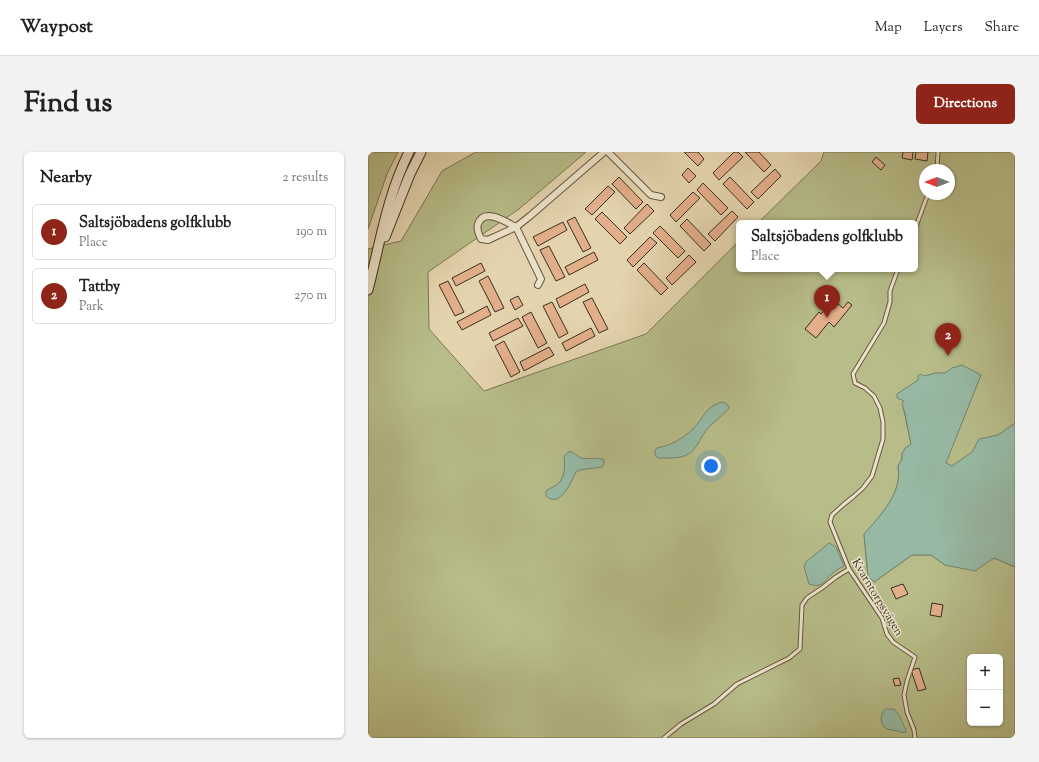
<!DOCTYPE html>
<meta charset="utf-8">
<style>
body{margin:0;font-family:"Sorts Mill Goudy",serif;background:#f2f2f2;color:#222}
.controls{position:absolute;right:12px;bottom:12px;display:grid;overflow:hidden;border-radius:6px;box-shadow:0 1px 3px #0004}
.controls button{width:36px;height:36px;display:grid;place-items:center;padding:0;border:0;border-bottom:1px solid #e0e0e0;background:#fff;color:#222;font:20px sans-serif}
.compass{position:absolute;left:551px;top:12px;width:36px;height:36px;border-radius:50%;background:#fff;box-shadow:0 1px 3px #0004;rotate:270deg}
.you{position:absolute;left:343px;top:314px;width:14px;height:14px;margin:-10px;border:3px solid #fff;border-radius:50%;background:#1a73e8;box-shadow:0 0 0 6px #1a73e833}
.badge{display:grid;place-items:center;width:26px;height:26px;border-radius:50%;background:#8f2418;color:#fff;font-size:13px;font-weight:700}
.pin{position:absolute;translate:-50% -33px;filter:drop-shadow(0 1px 2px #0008)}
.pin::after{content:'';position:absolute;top:21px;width:14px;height:12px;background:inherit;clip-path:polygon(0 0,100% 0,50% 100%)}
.popup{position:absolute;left:368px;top:68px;width:182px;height:52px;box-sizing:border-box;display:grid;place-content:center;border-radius:6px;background:#fff;filter:drop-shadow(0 1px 3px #0005);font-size:13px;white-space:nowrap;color:#767676}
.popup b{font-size:15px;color:#222}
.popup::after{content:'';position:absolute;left:50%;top:100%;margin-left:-8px;border:8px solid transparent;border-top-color:#fff}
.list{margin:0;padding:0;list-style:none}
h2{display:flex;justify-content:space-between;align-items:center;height:52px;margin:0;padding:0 16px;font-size:17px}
h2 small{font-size:13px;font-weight:400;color:#767676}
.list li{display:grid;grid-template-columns:26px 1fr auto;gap:12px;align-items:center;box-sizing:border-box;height:56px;margin:0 8px 8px;padding:0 8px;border:1px solid #e0e0e0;border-radius:6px}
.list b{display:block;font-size:15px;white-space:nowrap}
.list p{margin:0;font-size:13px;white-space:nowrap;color:#767676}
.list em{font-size:13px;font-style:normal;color:#767676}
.map{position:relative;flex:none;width:647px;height:586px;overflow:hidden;border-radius:6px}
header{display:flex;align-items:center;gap:24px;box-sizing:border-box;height:56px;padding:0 20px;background:#fff;border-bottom:1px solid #e0e0e0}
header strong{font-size:19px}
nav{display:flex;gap:22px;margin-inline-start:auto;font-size:14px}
.intro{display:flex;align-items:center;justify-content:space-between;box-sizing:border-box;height:96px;padding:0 24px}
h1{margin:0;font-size:28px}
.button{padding:10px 18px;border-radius:6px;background:#8f2418;color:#fff;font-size:14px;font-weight:700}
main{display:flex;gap:24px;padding:0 24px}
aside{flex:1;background:#fff;border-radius:6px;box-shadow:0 1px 3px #0004}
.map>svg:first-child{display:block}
.green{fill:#b7bc88;stroke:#797654;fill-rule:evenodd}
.water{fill:#97b9a4;stroke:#728270}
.building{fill:#e3ae8a;stroke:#3b2f21}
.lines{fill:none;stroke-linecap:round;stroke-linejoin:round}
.lane-casing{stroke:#655844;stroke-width:5}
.street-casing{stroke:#655844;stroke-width:8}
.secondary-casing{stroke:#3b2f21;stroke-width:11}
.lane{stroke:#ede3ca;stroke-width:3}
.street{stroke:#ede3ca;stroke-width:6}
.secondary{stroke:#ede3ca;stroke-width:9}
.labels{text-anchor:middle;stroke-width:3;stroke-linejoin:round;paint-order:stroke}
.street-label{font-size:12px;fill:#3b2f21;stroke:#ede3ca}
</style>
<header>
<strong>Waypost</strong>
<nav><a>Map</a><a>Layers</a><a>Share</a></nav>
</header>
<div class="intro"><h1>Find us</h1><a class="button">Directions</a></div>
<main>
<aside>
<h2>Nearby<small>2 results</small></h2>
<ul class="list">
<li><span class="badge">1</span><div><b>Saltsjöbadens golfklubb</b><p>Place</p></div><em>190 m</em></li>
<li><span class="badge">2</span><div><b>Tattby</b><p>Park</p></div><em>270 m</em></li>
</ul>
</aside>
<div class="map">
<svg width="647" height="586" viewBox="0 0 647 586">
<rect width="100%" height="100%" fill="#e4d4ae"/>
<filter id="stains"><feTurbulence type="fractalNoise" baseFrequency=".005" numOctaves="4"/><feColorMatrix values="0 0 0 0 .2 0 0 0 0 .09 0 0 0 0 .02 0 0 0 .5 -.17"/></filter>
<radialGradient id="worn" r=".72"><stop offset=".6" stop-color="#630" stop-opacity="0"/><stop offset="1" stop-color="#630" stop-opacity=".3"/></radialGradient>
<!-- green -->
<g class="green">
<path d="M0 0H30L19 22 0 77Z"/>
<path d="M108 0H218L151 57 60 120 61 177 116 239 278 182 371 89V117H547V71H390L453 9 456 0H647V371L576 359 536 258 543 292 534 301V307L530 314C535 341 512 364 496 383L500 424 506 430 544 403H563L577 413 626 406 647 415V586H0V97L33 89 74 19ZM557 18H581V42H557ZM602 505H632V571H602Z"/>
</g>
<!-- water -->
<g class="water">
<path d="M594 213 613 223 578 311 584 314 604 300 611 287 630 283 647 271V415L626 406 607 419 577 413 563 403H544L506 430 500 424 496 382C512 364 535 341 530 314L534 307V302L537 296 543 292 537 262 534 252 536 249 529 246V242L550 228V224L552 222 557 224 567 221H577L584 216Z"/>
<path d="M355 250 359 252 361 256C355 264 347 268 341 275 336 280 333 287 329 293 320 308 305 306 290 306L287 303V299L289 296C304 293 314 287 325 277 336 266 338 253 355 250Z"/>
<path d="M202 299C206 301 209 304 213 306 221 308 228 304 236 308V312L234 315 212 318 208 320C203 330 192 357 178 344V339C183 335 189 334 192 330 197 323 197 311 196 304Z"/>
<path d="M461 391 468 395 476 414C472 416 468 418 465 421 455 428 456 437 441 432L436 415 438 410Z"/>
<path d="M517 557H526C532 563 534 571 538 578V580C534 581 533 580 529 579 526 578 522 578 519 577 511 572 512 563 517 557Z"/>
</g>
<!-- building -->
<g class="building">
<path d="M316 0H330L336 7 330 14Z"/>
<path d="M366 0H370L375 5 351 28 345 21Z"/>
<path d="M377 0H391L403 13 396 20Z"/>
<path d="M535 0H545L544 8 534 6Z"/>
<path d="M548 0H560L559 9 547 7Z"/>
<path d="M508 5 517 13 513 18 504 10Z"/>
<path d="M320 16 328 24 321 31 314 23Z"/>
<path d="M407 17 413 24 390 47 383 40Z"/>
<path d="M251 25 275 50 268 57 244 32Z"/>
<path d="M362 25 386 50 379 57 355 32Z"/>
<path d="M335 31 360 56 353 63 329 38Z"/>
<path d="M240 34 247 40 224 63 217 57Z"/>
<path d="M325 40 332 46 308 70 302 63Z"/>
<path d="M279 52 286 59 262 82 256 76Z"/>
<path d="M364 59 370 65 347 89 340 82Z"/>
<path d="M234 60 259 85 252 92 227 67Z"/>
<path d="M207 65 223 96 215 100 199 69Z"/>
<path d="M319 67 343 92 336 99 312 74Z"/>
<path d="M195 70 199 78 170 94 165 85Z"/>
<path d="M292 74 317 99 310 106 285 81Z"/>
<path d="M282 85 289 91 265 115 259 108Z"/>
<path d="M181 94 197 125 188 129 172 98Z"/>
<path d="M226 100 230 108 201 123 197 115Z"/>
<path d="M321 103 328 110 304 133 298 126Z"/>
<path d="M113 111 117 119 88 134 84 126Z"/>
<path d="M276 111 300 136 293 143 269 118Z"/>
<path d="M120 124 136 156 127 160 111 129Z"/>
<path d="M80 129 96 160 87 164 71 133Z"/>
<path d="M217 132 221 140 192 156 188 147Z"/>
<path d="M150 144 155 153 147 158 142 148Z"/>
<path d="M224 146 240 177 231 181 215 150Z"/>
<path d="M465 148 475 156 480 150 484 153 466 175 461 170 448 186 437 177 451 160 453 162Z"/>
<path d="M184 150 200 181 191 186 175 154Z"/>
<path d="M119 154 123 163 94 178 89 170Z"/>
<path d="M163 160 179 191 170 196 154 165Z"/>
<path d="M150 166 155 174 125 189 121 181Z"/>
<path d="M223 176 227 184 198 199 194 191Z"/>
<path d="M136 189 152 220 143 225 127 194Z"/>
<path d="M181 195 186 203 156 219 152 210Z"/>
<path d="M535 432 540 442 528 447 523 436Z"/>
<path d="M564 451 575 453 573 465 562 463Z"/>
<path d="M551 516 558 537 550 539 543 518Z"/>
<path d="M531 526 533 533 527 534 525 527Z"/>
</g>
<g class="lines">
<!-- lane casing -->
<g class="lane-casing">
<g id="lane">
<path d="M569 18 570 0"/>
<path d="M547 77 560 42"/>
<path d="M530 117 522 139V150L516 171 485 222 487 231 497 236 506 244 512 256 515 270V287L504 324 495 336 485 345 475 353 464 363 462 370 481 417 514 466 519 482 525 490 547 505 539 529 536 543 539 560 546 578 547 586"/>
<path d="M296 586 313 572 346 552 369 532 421 506 432 497 434 453 439 446 454 436 468 425 481 417"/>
</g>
</g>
<!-- street casing -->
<g class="street-casing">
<g id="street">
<path d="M240 0 283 43 293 45"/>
<path d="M148 75C138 70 116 55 110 72 108 78 111 82 113 87L120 88 148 75 162 64 236 0"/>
<path d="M148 75 173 127 170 133"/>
</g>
</g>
<!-- secondary casing -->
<g class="secondary-casing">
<g id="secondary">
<path d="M17 85 42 22 53 0"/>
<path d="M0 138C12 91 19 44 41 0"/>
</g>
</g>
<!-- lane -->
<use href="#lane" class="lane"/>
<!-- street -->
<use href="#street" class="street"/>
<!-- secondary -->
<use href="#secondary" class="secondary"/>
</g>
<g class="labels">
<!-- street labels -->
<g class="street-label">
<text transform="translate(510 445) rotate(59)" y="4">Kvarntorpsvägen</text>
</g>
</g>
<rect width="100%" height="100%" filter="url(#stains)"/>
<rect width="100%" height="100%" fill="url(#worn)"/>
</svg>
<div class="controls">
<button>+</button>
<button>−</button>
</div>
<svg class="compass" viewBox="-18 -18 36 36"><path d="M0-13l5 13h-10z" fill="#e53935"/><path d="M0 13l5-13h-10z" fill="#767676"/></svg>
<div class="you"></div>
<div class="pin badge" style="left:459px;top:166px">1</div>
<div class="popup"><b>Saltsjöbadens golfklubb</b>Place</div>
<div class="pin badge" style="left:580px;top:204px">2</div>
</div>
</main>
